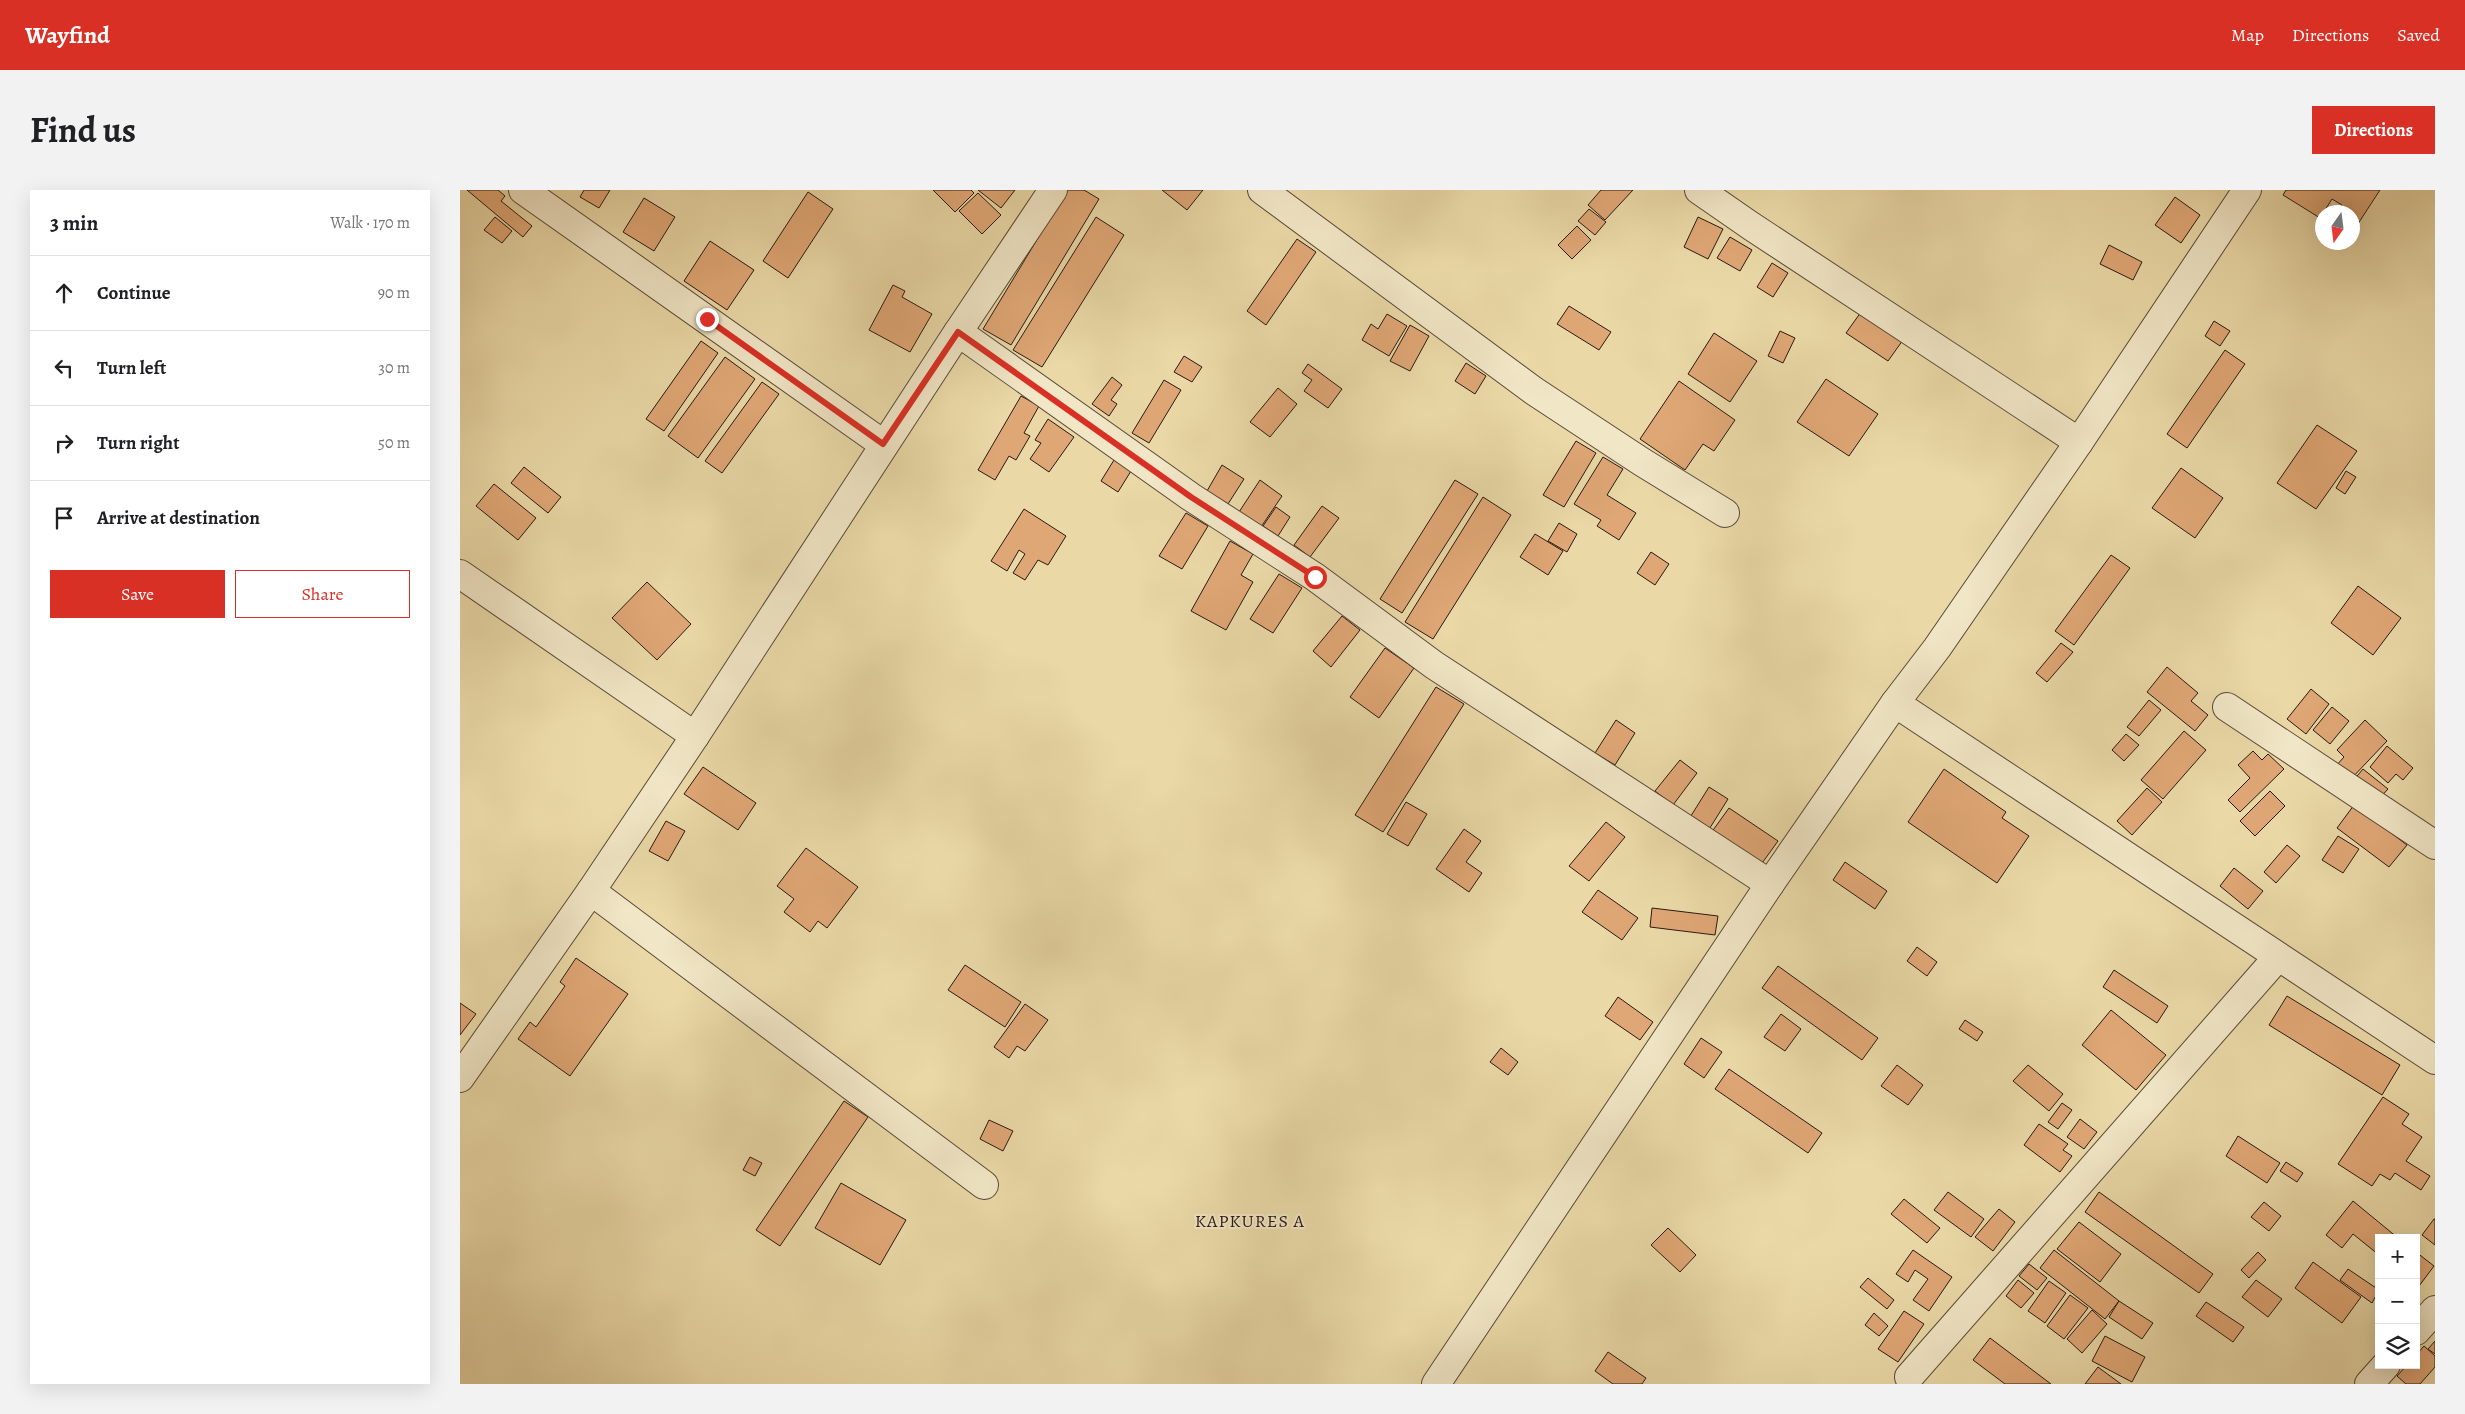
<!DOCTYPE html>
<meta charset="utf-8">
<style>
body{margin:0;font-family:Alegreya,serif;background:#f2f2f2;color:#202124}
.controls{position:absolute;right:15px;bottom:15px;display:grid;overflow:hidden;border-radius:0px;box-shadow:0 5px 20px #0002}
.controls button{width:45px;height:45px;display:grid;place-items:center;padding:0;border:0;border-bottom:1px solid #e0e0e0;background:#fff;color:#202124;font:25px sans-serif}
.compass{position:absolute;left:1855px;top:15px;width:45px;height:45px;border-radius:50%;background:#fff;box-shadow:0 5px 20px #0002;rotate:194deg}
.stop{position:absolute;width:15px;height:15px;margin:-11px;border:4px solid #d93025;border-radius:50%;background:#fff}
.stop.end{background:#d93025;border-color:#fff;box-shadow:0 1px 5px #0008}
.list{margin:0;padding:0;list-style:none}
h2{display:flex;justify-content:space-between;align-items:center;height:65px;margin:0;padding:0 20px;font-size:21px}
h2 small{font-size:16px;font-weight:400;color:#757577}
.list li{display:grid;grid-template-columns:32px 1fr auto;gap:15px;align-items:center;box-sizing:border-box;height:75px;padding:0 20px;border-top:1px solid #e0e0e0}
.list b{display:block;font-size:19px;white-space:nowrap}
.list em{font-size:16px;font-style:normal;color:#757577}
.actions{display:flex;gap:10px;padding:15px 20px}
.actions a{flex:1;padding:11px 0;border:1px solid #d93025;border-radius:0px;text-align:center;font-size:18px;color:#d93025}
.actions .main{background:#d93025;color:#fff}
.icon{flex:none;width:28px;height:28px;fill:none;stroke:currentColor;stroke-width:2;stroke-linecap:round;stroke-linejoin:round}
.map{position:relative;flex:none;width:1975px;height:1194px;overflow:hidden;border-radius:0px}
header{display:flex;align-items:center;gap:30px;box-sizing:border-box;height:70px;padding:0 25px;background:#d93025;color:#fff}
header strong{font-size:24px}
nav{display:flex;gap:28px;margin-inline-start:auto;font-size:18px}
.intro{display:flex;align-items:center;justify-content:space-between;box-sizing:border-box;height:120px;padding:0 30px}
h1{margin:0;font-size:35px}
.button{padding:12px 22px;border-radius:0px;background:#d93025;color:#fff;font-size:18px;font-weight:700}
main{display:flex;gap:30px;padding:0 30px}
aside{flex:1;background:#fff;border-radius:0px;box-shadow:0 5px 20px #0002}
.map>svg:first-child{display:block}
.building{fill:#e0a776;stroke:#291912}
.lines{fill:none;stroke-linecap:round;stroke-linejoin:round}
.minor-casing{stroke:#594937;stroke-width:30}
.minor{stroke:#f1e6c6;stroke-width:28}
.route{stroke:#d93025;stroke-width:6}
.labels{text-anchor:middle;stroke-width:4;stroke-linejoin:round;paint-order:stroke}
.quarter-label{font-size:18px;letter-spacing:1px;fill:#291912;stroke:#f1e6c6}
</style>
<header>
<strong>Wayfind</strong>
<nav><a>Map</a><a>Directions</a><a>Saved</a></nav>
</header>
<div class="intro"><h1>Find us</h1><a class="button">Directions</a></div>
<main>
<aside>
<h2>3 min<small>Walk · 170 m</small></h2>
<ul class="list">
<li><svg class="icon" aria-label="ahead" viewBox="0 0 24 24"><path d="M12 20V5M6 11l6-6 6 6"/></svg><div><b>Continue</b></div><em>90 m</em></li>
<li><svg class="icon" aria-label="left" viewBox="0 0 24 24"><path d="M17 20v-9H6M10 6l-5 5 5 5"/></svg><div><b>Turn left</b></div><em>30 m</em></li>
<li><svg class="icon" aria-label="right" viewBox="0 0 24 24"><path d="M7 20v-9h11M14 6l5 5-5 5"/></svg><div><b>Turn right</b></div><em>50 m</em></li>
<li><svg class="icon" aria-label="arrive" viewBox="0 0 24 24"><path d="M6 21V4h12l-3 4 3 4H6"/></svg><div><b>Arrive at destination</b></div></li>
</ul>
<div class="actions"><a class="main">Save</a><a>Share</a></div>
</aside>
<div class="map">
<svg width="1975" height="1194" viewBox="0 0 1975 1194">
<rect width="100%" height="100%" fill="#ead9a7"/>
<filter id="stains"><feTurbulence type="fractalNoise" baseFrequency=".004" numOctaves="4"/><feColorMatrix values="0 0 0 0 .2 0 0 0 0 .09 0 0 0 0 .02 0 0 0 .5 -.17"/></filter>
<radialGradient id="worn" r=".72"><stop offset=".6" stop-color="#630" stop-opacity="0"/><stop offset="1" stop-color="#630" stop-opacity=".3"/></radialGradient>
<!-- building -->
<g class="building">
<path d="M7 0H38L45 6 41 11 72 36 63 47Z"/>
<path d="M124 0H150L139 18 120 7Z"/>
<path d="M473 0H511L514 3 495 22Z"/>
<path d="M518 0H555L541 18Z"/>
<path d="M607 0H624L639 9 551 155 523 139Z"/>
<path d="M702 0H743L727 20Z"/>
<path d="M1141 0H1173L1145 30 1128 15Z"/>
<path d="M1826 0H1920L1892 43V22H1877L1882 15 1872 9 1860 28 1823 5Z"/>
<path d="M348 2 373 19 328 88 303 71Z"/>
<path d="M518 3 541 25 522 44 499 21Z"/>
<path d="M1715 7 1740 25 1721 53 1695 35Z"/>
<path d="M184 8 215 27 194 61 163 42Z"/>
<path d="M1129 19 1146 32 1135 45 1118 31Z"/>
<path d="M35 27 52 41 42 53 24 40Z"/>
<path d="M636 27 664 45 582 177 553 160Z"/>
<path d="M1238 27 1263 39 1248 69 1224 57Z"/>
<path d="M1117 36 1131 50 1112 69 1098 55Z"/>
<path d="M1270 47 1292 60 1280 81 1257 68Z"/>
<path d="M837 49 856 62 806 135 787 121Z"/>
<path d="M250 51 294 80 267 120 224 91Z"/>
<path d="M1649 55 1682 72 1673 90 1640 74Z"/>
<path d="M1312 73 1328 83 1313 107 1297 97Z"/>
<path d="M433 95 445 101 442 107 472 124 450 162 409 140Z"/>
<path d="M1109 116 1151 142 1139 160 1097 134Z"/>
<path d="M1401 122 1443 150 1428 171 1386 143Z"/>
<path d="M927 124 947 136 929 166 902 150 911 134 918 139Z"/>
<path d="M1754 131 1770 141 1760 156 1745 146Z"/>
<path d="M950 135 969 146 950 181 930 171Z"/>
<path d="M1320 141 1335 148 1323 173 1308 166Z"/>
<path d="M1254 143 1297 171 1270 212 1228 184Z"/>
<path d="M241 151 258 163 204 241 186 229Z"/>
<path d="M1765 160 1785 174 1727 258 1707 244Z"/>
<path d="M724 166 742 177 732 192 714 182Z"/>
<path d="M265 167 295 189 238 268 208 246Z"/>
<path d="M1006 173 1026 186 1015 204 995 191Z"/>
<path d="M848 174 882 199 868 218 844 201 852 190 842 183Z"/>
<path d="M652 187 662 195 651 210 657 214 649 226 632 214Z"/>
<path d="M1366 189 1418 224 1389 266 1337 232Z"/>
<path d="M704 190 721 200 689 253 672 243Z"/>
<path d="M1219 191 1275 230 1254 261 1243 254 1225 280 1180 249Z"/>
<path d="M302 192 319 204 262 283 245 271Z"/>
<path d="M818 198 837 214 810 247 790 232Z"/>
<path d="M561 206 579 216 564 243 570 246 556 270 549 266 535 290 518 280Z"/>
<path d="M588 229 614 247 589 282 570 269 581 253 575 250Z"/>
<path d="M1857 235 1897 261 1856 319 1817 293Z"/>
<path d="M1116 251 1136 263 1104 317 1083 305Z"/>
<path d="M1143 267 1163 279 1147 305 1176 323 1159 350 1137 336 1141 330 1114 314Z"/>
<path d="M654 270 671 281 658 302 641 291Z"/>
<path d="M762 275 784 289 768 314 747 301Z"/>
<path d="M64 277 101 307 88 323 51 293Z"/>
<path d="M1721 278 1763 308 1735 348 1692 318Z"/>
<path d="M1886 281 1896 287 1885 304 1876 298Z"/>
<path d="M800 290 822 306 801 337 779 322Z"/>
<path d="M995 290 1018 304 942 423 920 409Z"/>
<path d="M34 294 76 328 58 350 16 316Z"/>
<path d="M1023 307 1051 325 973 449 945 432Z"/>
<path d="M862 316 879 328 850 367 834 355Z"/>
<path d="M816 317 830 327 818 346 803 336Z"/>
<path d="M564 319 606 346 588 375 578 370 565 390 553 383 565 364 559 360 547 381 531 371Z"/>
<path d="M726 323 748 336 722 379 699 366Z"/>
<path d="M1099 333 1117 344 1107 362 1088 351Z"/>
<path d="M1075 344 1103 361 1088 385 1060 367Z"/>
<path d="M770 351 793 364 781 385 793 392 766 440 731 421Z"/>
<path d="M1191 362 1209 374 1195 395 1177 383Z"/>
<path d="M1651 365 1670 378 1614 455 1595 441Z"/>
<path d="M819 384 842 398 813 443 790 429Z"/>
<path d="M187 392 231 434 197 470 152 428Z"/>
<path d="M1898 396 1941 428 1913 465 1871 433Z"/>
<path d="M882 426 900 440 871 477 853 461Z"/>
<path d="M1601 453 1613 462 1587 492 1576 483Z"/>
<path d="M925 458 954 478 919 528 890 507Z"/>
<path d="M1707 477 1738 503 1731 511 1748 525 1735 541 1687 502Z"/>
<path d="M976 497 1004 514 923 642 895 625Z"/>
<path d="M1851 499 1869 514 1846 544 1827 529Z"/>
<path d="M1689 510 1701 520 1679 546 1667 537Z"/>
<path d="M1872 517 1889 531 1870 554 1853 540Z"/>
<path d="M1156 530 1175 543 1155 575 1135 563Z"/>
<path d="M1905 530 1927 551 1890 590 1875 577 1884 567 1877 560Z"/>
<path d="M1724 541 1746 560 1703 609 1681 590Z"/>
<path d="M1666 544 1679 555 1664 571 1652 560Z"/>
<path d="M1927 556 1953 578 1943 590 1936 584 1928 593 1910 577Z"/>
<path d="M1793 561 1802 570 1808 564 1824 579 1780 622 1768 610 1790 588 1778 575Z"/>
<path d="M1220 570 1237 583 1213 615 1195 601Z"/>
<path d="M243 577 296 613 278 640 224 604Z"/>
<path d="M1484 579 1546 622 1542 628 1569 646 1537 693 1448 632Z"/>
<path d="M1903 579 1928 599 1917 611 1892 592Z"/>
<path d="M1249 597 1268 609 1248 641 1229 629Z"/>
<path d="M1687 598 1702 612 1672 645 1657 631Z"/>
<path d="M1810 601 1825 616 1795 646 1780 631Z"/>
<path d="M946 612 967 624 948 656 927 644Z"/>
<path d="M1894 615 1947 655 1929 677 1877 638Z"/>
<path d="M1269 618 1318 651 1300 676 1251 643Z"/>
<path d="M206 631 225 641 208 671 189 661Z"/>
<path d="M1146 632 1165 647 1129 691 1109 676Z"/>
<path d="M1004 639 1021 651 1006 672 1022 683 1009 702 976 679Z"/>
<path d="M1878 646 1899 659 1883 683 1862 670Z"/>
<path d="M1827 655 1840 666 1816 693 1804 682Z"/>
<path d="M346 658 398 697 367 738 358 731 350 742 324 722 334 709 317 696Z"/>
<path d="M1385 672 1427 701 1415 719 1373 690Z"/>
<path d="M1774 678 1803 701 1788 719 1760 696Z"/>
<path d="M1138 700 1178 728 1162 750 1122 722Z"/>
<path d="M1192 718 1258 726 1255 745 1190 737Z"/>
<path d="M1457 757 1477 772 1467 786 1447 771Z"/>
<path d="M116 768 168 804 110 886 58 849 70 832 76 837 105 796 100 792Z"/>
<path d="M505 775 561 812 545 837 488 800Z"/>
<path d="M1318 776 1418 848 1402 870 1302 798Z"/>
<path d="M1654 780 1708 816 1697 833 1643 797Z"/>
<path d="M1827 806 1940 875 1922 905 1809 835Z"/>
<path d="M1158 807 1193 832 1180 850 1145 826Z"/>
<path d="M0 813 16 824 0 845Z"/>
<path d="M565 814 588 830 565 861 557 856 549 868 534 857Z"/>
<path d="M1651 820 1706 865 1676 900 1622 855Z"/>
<path d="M1321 824 1341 839 1325 861 1304 847Z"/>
<path d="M1505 830 1523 842 1517 851 1499 839Z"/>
<path d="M1241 848 1262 862 1244 888 1224 874Z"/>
<path d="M1041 858 1058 872 1048 885 1030 872Z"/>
<path d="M1437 875 1463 895 1448 915 1421 896Z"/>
<path d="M1568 875 1603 904 1589 921 1553 891Z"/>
<path d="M1269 879 1362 943 1348 963 1255 899Z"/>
<path d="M1923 907 1949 924 1942 934 1962 947 1946 971 1970 986 1961 1000 1935 983 1930 990 1920 984 1912 996 1878 974Z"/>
<path d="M384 911 408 927 320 1056 296 1040Z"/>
<path d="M1602 913 1612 920 1598 939 1588 932Z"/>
<path d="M1620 929 1637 942 1624 959 1607 947Z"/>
<path d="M529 930 553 941 543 961 520 949Z"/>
<path d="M1579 934 1608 954 1603 960 1612 966 1600 982 1564 955Z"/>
<path d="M1778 946 1820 973 1807 993 1766 966Z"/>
<path d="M290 967 302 973 295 986 283 980Z"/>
<path d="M1826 972 1843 983 1837 992 1820 981Z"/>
<path d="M381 993 446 1030 420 1075 355 1038Z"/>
<path d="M1488 1002 1524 1029 1511 1047 1474 1020Z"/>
<path d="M1639 1002 1753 1084 1739 1103 1625 1022Z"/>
<path d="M1444 1009 1480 1038 1467 1053 1431 1024Z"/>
<path d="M1893 1011 1938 1048H1919V1065L1893 1044 1882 1058 1866 1045Z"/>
<path d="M1804 1012 1821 1026 1809 1041 1791 1027Z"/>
<path d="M1539 1019 1555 1032 1533 1061 1515 1047Z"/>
<path d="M1974 1029H1975V1055L1962 1045Z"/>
<path d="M1619 1032 1661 1064 1640 1092 1597 1059Z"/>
<path d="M1208 1038 1236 1065 1220 1082 1191 1055Z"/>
<path d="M1453 1060 1492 1087 1469 1121 1453 1110 1468 1089 1455 1080 1448 1092 1436 1084Z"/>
<path d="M1594 1060 1659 1111 1645 1129 1580 1078Z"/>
<path d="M1798 1062 1806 1070 1789 1088 1781 1080Z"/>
<path d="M1956 1062 1974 1076 1959 1096 1956 1094Z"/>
<path d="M1853 1072 1901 1107 1882 1133 1835 1098Z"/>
<path d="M1569 1074 1587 1088 1577 1100 1559 1086Z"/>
<path d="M1888 1079 1919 1100 1912 1113 1880 1090Z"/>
<path d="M1408 1088 1434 1110 1427 1119 1400 1097Z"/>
<path d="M1558 1090 1574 1103 1561 1118 1546 1106Z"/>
<path d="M1796 1090 1822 1109 1808 1127 1782 1107Z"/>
<path d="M1589 1091 1606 1103 1585 1133 1568 1121Z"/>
<path d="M1610 1105 1628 1118 1604 1149 1587 1136Z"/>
<path d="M1659 1111 1693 1133 1682 1149 1649 1127Z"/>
<path d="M1746 1112 1784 1137 1773 1152 1736 1126Z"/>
<path d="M1632 1120 1647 1134 1622 1163 1607 1149Z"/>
<path d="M1444 1121 1464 1134 1438 1172 1418 1159Z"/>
<path d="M1414 1123 1428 1136 1419 1146 1405 1135Z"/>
<path d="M1645 1146 1685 1167 1672 1192 1632 1171Z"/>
<path d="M1530 1148 1591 1194H1545L1513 1170Z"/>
<path d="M1975 1151V1164L1968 1159Z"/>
<path d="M1964 1156 1975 1166V1177L1960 1194H1946L1937 1186 1947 1175H1956V1165Z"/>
<path d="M1148 1162 1186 1188 1182 1194H1153L1135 1181Z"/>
<path d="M1638 1177 1661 1194H1625Z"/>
</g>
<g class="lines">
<!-- minor casing -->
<g class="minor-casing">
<g id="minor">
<path d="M63 0 423 254"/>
<path d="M802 0 1074 201 1182 272 1265 323"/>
<path d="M1239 0 1291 36 1619 252"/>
<path d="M498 142 593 0"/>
<path d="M0 384 235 546"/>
<path d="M1435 513 1975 870"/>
<path d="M1767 517 1975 655"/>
<path d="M131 701 524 995"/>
<path d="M0 888 131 701 235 546 498 142 731 307 855 387 974 475 1310 694"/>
<path d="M1956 1141 1975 1120"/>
<path d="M1449 1187 1817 768"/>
<path d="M976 1194 1310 694 1435 513 1477 458 1619 252 1787 0"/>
<path d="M1909 1194 1926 1175"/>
</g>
</g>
<!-- minor -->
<use href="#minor" class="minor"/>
</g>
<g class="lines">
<!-- route -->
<path class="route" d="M247 129 423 254 498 142 731 307 855 387"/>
</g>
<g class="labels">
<!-- quarter labels -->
<g class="quarter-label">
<text x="790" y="1037">KAPKURES A</text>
</g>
</g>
<rect width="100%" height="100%" filter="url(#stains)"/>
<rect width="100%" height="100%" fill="url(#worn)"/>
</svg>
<div class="controls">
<button>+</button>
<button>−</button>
<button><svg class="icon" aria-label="layers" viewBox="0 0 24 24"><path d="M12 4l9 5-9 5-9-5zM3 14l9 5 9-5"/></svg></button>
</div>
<svg class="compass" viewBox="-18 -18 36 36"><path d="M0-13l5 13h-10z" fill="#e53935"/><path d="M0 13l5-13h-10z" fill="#757577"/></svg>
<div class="stop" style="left:855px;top:387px"></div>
<div class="stop end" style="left:247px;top:129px"></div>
</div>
</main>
